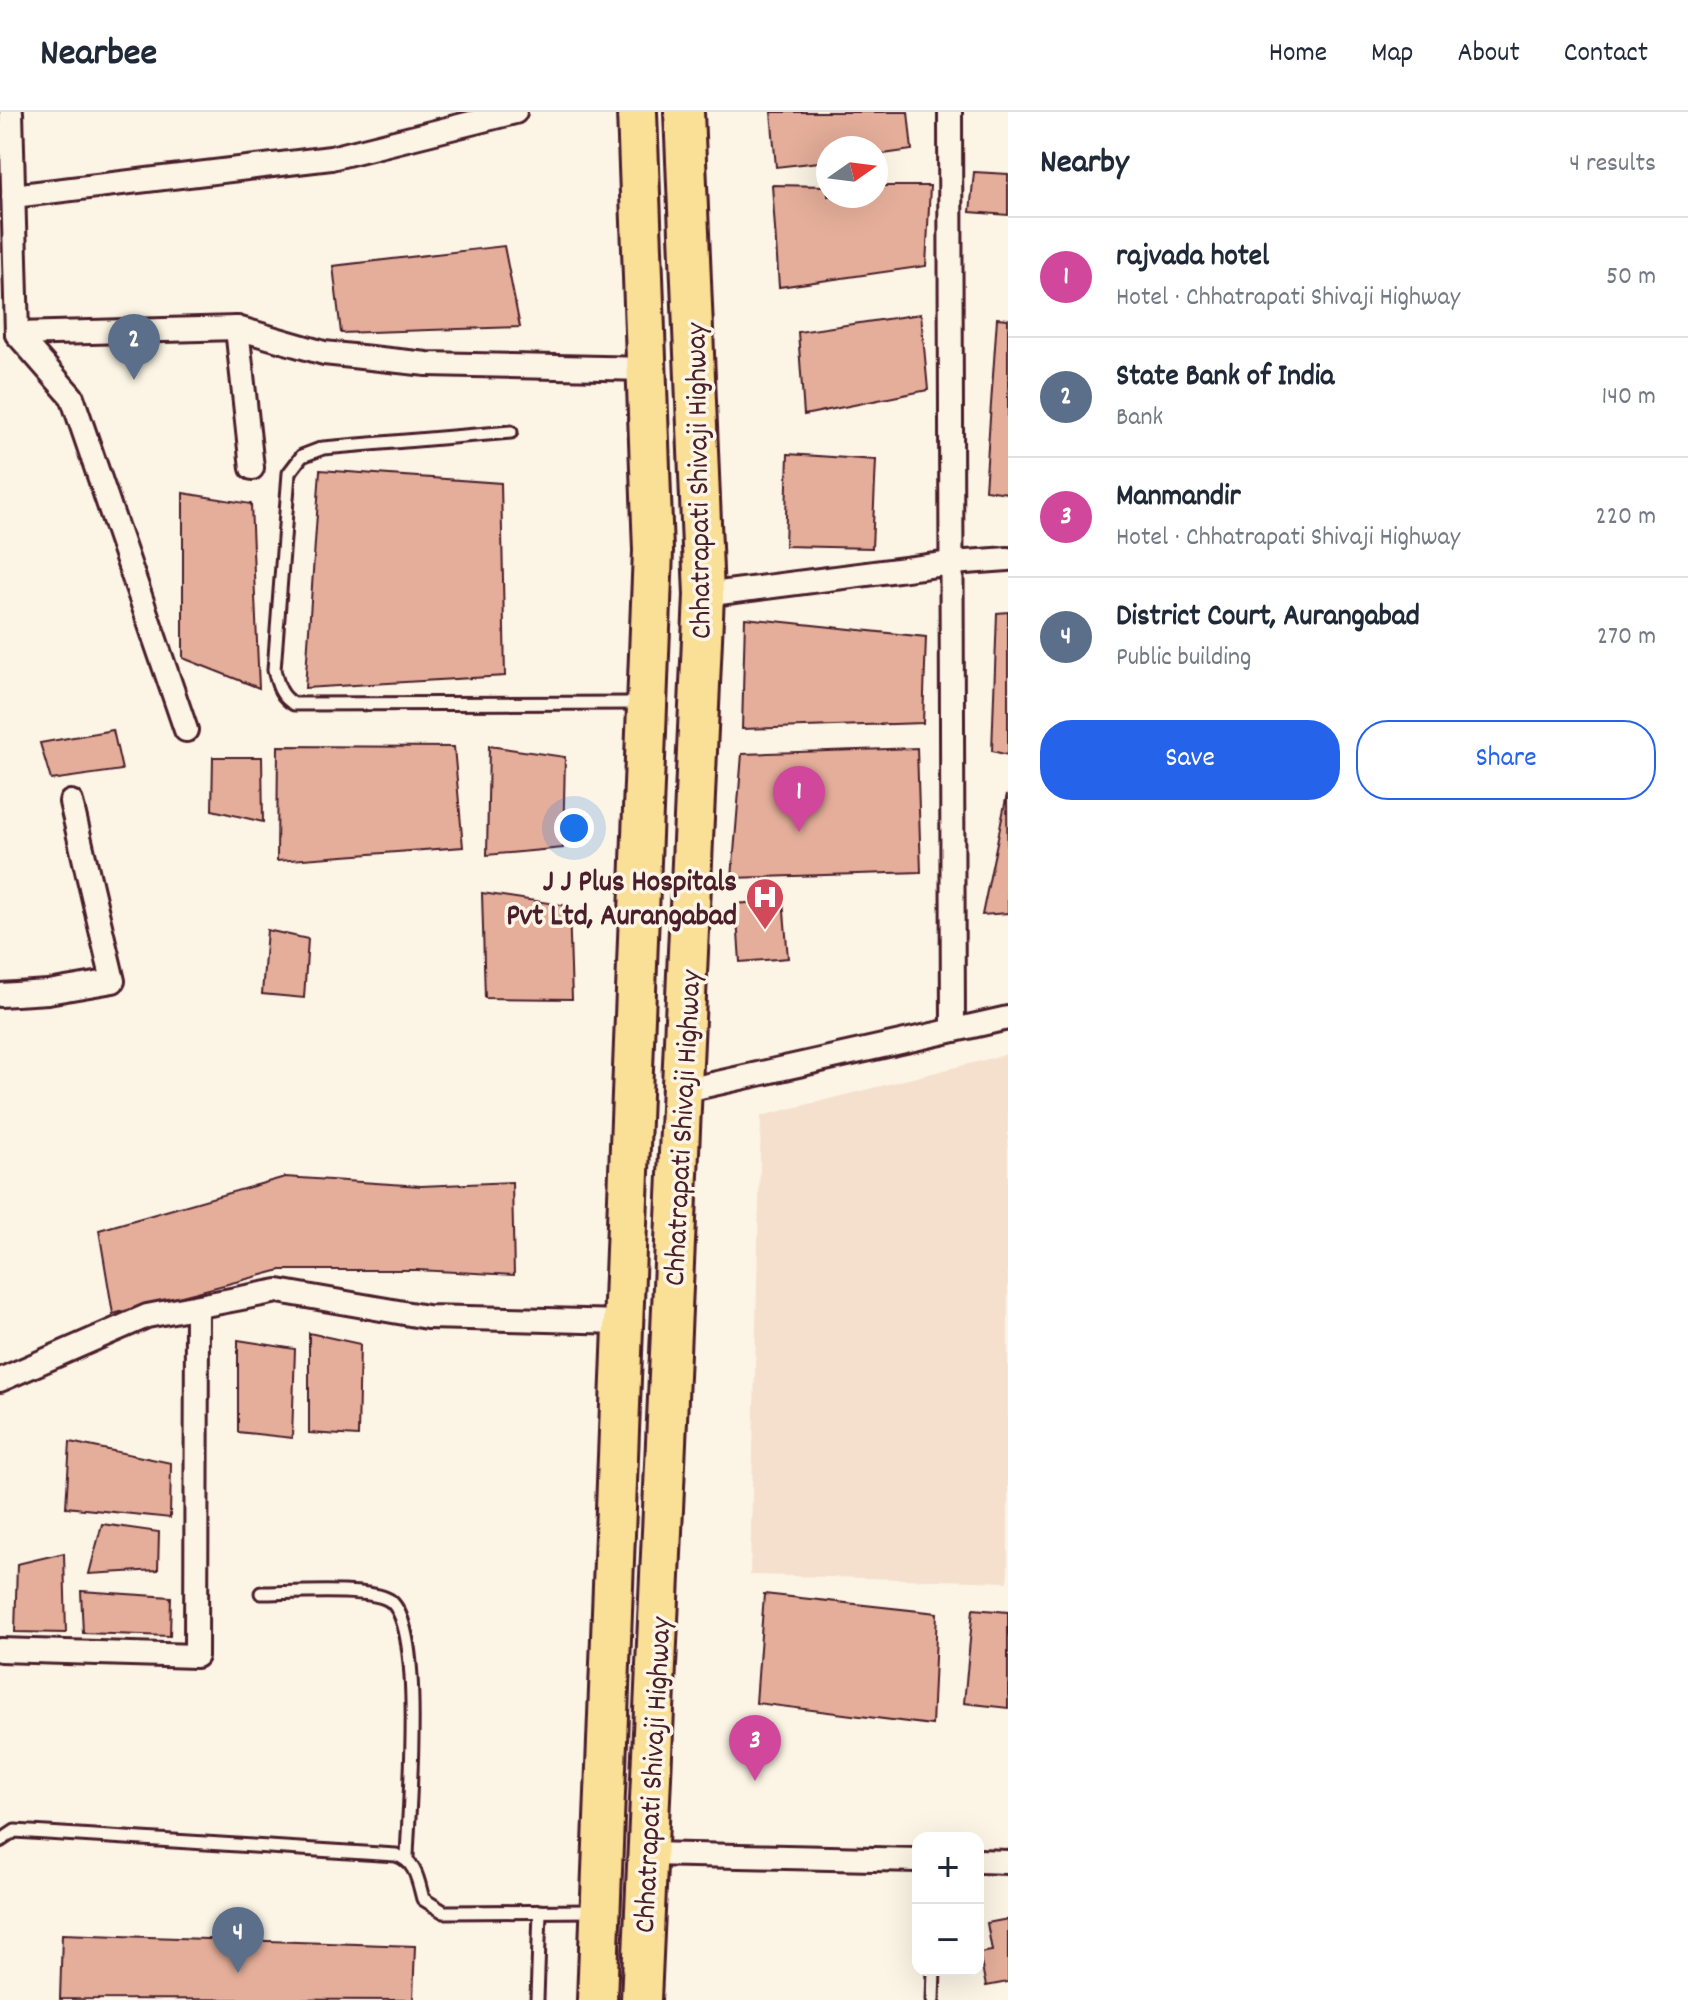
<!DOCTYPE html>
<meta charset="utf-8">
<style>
body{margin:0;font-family:Dekko,sans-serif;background:#f2f2f3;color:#1f2937}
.controls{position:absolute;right:24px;bottom:24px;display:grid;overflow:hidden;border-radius:16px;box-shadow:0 8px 32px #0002}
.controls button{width:72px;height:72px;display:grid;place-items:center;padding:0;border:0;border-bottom:2px solid #e0e1e3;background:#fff;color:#1f2937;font:40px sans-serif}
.compass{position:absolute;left:816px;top:24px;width:72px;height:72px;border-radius:50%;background:#fff;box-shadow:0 8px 32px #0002;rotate:76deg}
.you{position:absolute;left:574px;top:716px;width:28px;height:28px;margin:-20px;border:6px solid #fff;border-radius:50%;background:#1a73e8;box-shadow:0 0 0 12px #1a73e833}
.badge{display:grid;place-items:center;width:52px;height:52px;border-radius:50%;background:#2563eb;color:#fff;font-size:26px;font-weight:700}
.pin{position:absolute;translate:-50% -66px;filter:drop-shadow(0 2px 4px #0008)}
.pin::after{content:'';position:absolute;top:42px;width:28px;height:24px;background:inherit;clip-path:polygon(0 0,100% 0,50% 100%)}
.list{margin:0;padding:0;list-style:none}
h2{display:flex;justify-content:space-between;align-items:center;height:104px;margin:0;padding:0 32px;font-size:34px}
h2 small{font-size:26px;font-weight:400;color:#747a83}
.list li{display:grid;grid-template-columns:52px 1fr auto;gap:24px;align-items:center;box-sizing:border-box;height:120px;padding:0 32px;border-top:2px solid #e0e1e3}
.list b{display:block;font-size:30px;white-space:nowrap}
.list p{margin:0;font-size:26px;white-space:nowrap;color:#747a83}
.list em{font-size:26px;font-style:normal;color:#747a83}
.actions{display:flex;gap:16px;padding:24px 32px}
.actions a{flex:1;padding:18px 0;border:2px solid #2563eb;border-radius:32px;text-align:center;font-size:28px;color:#2563eb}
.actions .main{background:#2563eb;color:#fff}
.map{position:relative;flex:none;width:1008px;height:1888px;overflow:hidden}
header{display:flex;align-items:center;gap:48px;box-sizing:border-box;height:112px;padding:0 40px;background:#fff;border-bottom:2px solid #e0e1e3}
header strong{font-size:38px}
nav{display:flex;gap:44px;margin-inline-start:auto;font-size:28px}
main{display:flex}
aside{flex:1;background:#fff}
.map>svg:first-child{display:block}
.built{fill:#f5e0ce}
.building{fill:#e4ae9a;stroke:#4a1f2b;stroke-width:2}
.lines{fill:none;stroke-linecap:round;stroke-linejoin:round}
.service-casing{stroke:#4a1f2b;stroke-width:17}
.minor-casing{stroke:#4a1f2b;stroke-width:28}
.trunk-casing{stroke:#4a1f2b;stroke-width:44}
.service{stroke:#fcf5e5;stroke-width:11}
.minor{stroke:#fcf5e5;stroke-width:22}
.trunk{stroke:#fadf96;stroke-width:38}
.labels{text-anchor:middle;stroke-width:7;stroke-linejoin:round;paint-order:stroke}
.street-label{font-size:30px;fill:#4a1f2b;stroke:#fcf5e5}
.poi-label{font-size:30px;font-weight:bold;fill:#4a1f2b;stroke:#fcf5e5;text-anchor:end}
</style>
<header>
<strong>Nearbee</strong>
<nav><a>Home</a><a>Map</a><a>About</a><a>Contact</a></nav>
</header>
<main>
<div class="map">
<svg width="1008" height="1888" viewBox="0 0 1008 1888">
<rect width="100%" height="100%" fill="#fcf5e5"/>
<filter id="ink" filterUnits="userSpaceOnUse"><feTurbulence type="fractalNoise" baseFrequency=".0125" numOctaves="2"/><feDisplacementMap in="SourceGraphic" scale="16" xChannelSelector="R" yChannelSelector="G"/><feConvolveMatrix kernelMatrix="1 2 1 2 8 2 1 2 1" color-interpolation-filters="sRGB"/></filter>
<g filter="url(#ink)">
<!-- built -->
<path class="built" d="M1008 942V1470L750 1463 761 1004Z"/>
<!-- building -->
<g class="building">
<path d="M771 0H908L912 38 876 43V36H828V49L776 55Z"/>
<path d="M974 60 1008 62V103L970 100Z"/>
<path d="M772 73 828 74V84H876V74H930L926 154 779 175Z"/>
<path d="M504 134 520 215 341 221 333 154Z"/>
<path d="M921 202 928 278 804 303 798 220Z"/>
<path d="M997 206 1008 207V381L985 378Z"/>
<path d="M788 342 876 348 872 436 785 434Z"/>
<path d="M320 358 501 371 505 564 305 576Z"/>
<path d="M183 381 251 392 259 576 183 546Z"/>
<path d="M1008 500V643L992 639 997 501Z"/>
<path d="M745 506 926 525 923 611 742 617Z"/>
<path d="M113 618 122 658 51 668 40 631Z"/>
<path d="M278 634 454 635 463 735 277 749Z"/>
<path d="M489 634 565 645 563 736 487 743Z"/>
<path d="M917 636 921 760 732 766 742 642Z"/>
<path d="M213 645H262L263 710 212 698Z"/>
<path d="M1007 682 1008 801 982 803Z"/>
<path d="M482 781 569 794 572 887 485 886Z"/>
<path d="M783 788 788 846 740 850 736 792Z"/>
<path d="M267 818 308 827 304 886 262 882Z"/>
<path d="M285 1065 421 1074 512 1070 514 1163 417 1158H281L113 1202 99 1118Z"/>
<path d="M309 1221 360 1232 358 1324 309 1321Z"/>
<path d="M238 1228 295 1237 292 1326 238 1320Z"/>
<path d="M70 1330 171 1351 170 1406 66 1395Z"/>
<path d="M102 1412 159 1420 158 1458 89 1462Z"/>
<path d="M64 1441 66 1521 15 1520 17 1452Z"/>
<path d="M81 1479 171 1485 170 1524 83 1521Z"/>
<path d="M764 1482 937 1501 932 1613 756 1591Z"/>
<path d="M973 1497 1008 1500V1596L964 1591Z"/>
<path d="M1008 1807V1870L986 1874 979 1841 992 1839 987 1811Z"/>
<path d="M62 1822 415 1834 413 1888 60 1887Z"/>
</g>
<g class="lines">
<!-- service casing -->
<g class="service-casing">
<g id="service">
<path d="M511 320 323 336 302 344 289 361 274 558C278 573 280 584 294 592L642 591"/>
<path d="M261 1481C289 1481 369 1475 389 1488 426 1511 408 1702 407 1746"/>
<path d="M0 1729 15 1719 396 1743C416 1749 418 1769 423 1787L444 1800 595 1799"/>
<path d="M537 1888 540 1799"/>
<path d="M933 1888 934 1858"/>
</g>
</g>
<!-- minor casing -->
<g class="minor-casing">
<g id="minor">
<path d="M11 0 17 222 237 216 324 241 427 252 648 257"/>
<path d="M950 0 953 918"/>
<path d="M13 84 331 46 515 0"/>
<path d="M237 216 252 356"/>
<path d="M17 222 72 285 186 618"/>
<path d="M704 483 952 451 1008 447"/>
<path d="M0 883 48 880 113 869 71 690"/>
<path d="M682 979 1008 906"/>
<path d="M0 1268 147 1204 278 1179 427 1205 622 1210"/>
<path d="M0 1538 196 1544 197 1195"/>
<path d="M648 1742 918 1748"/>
<path d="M978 1749 1008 1750"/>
</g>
</g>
<!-- trunk casing -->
<g class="trunk-casing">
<g id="trunk">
<path d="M597 1888 653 439 637 0"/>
<path d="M641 1888 704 483 684 0"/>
</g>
</g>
<!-- service -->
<use href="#service" class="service"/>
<!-- minor -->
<use href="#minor" class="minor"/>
<!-- trunk -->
<use href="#trunk" class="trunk"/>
</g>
</g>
<!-- icons -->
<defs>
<g id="hospital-pin" transform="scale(2)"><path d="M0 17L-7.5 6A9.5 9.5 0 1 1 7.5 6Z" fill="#d1495b" stroke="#fcf5e5"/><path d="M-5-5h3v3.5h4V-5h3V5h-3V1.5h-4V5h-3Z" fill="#fff"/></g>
</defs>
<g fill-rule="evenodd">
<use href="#hospital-pin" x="765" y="785"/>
</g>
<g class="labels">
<!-- street labels -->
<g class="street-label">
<text transform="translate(697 369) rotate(-91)" y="10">Chhatrapati Shivaji Highway</text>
<text transform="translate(681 1016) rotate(-87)" y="10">Chhatrapati Shivaji Highway</text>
<text transform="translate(651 1663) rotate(-87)" y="10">Chhatrapati Shivaji Highway</text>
</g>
<!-- poi labels -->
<g class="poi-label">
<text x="737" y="778">J J Plus Hospitals<tspan x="737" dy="34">Pvt Ltd, Aurangabad</tspan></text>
</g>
</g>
</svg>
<div class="controls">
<button>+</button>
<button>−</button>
</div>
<svg class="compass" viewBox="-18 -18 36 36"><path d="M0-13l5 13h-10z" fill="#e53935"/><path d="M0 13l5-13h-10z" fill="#747a83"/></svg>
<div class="you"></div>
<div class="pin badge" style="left:799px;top:720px;background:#d1479c">1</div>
<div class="pin badge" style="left:134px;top:268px;background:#5c6f8a">2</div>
<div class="pin badge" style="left:755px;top:1669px;background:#d1479c">3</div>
<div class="pin badge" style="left:238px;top:1861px;background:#5c6f8a">4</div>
</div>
<aside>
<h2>Nearby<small>4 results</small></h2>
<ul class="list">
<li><span class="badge" style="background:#d1479c">1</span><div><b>rajvada hotel</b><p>Hotel · Chhatrapati Shivaji Highway</p></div><em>50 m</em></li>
<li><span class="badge" style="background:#5c6f8a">2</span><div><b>State Bank of India</b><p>Bank</p></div><em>140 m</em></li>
<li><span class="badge" style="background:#d1479c">3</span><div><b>Manmandir</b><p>Hotel · Chhatrapati Shivaji Highway</p></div><em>220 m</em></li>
<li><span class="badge" style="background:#5c6f8a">4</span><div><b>District Court, Aurangabad</b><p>Public building</p></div><em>270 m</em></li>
</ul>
<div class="actions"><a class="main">Save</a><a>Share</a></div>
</aside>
</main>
